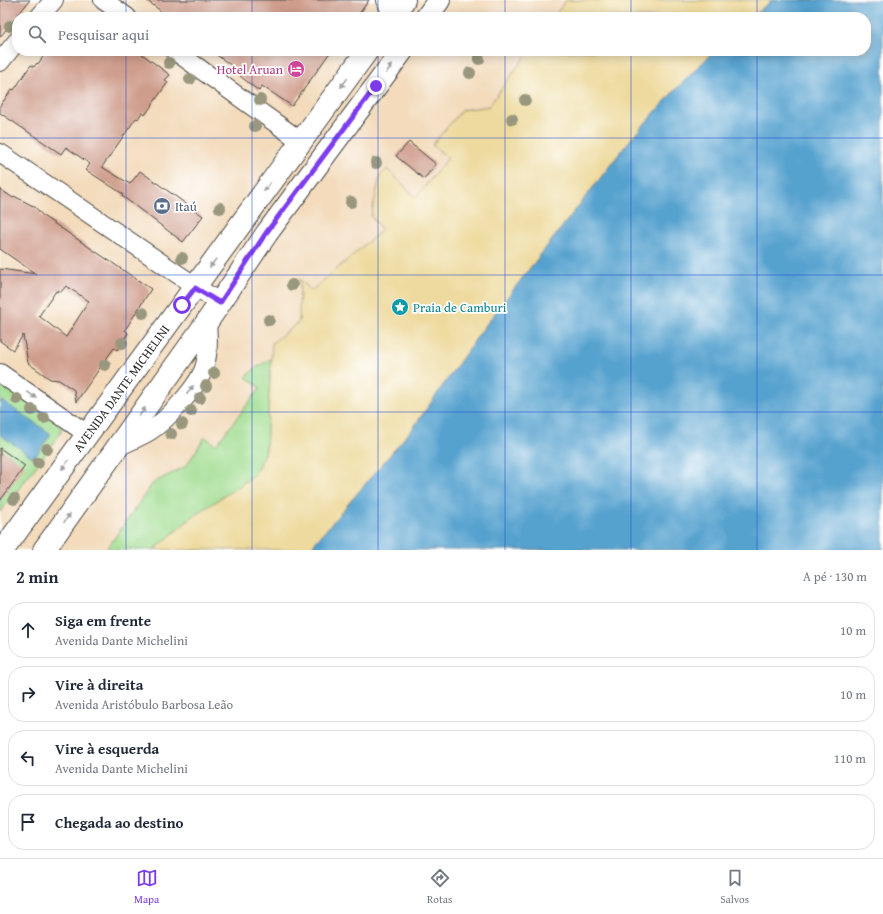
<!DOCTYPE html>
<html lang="pt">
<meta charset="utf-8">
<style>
body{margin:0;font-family:"Gentium Book Plus",serif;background:#f2f2f3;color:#1f2937}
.stop{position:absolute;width:12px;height:12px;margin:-9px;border:3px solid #7c3aed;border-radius:50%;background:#fff}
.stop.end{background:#7c3aed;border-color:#fff;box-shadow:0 1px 4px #0008}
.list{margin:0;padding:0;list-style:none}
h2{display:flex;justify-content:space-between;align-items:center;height:52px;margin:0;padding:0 16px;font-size:17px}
h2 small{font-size:13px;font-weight:400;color:#747a83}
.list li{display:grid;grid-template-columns:26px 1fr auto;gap:12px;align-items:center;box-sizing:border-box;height:56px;margin:0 8px 8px;padding:0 8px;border:1px solid #e0e1e3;border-radius:16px}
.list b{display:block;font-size:15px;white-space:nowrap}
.list p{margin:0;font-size:13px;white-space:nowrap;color:#747a83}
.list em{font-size:13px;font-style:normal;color:#747a83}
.icon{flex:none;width:22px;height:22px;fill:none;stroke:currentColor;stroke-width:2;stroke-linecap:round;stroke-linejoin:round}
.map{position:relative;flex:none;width:883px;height:550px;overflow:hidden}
.search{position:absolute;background:#fff;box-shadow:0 2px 10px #0003;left:12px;right:12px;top:12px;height:44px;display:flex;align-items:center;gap:10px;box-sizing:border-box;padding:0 14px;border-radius:16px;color:#747a83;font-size:15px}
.sheet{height:308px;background:#fff}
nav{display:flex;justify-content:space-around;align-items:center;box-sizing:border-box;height:56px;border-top:1px solid #e0e1e3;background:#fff;font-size:11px;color:#747a83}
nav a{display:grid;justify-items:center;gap:2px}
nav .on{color:#7c3aed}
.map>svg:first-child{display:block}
.green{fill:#a2dd91;stroke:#66845e}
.sand{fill:#eeda9e;stroke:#8c8264}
.water{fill:#57a2cf;stroke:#41667d}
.building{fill:#cf9d8c;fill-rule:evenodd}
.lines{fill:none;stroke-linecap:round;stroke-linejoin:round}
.minor-casing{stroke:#494541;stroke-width:20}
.major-casing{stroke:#494541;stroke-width:24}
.minor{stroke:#fff;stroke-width:18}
.major{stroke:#fff;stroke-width:22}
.tree{fill:#99977d}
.oneway{fill:#a0a0a0}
.route{stroke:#7c3aed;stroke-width:5}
.grid{fill:none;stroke:#1d4ed8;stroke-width:1;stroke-opacity:0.55}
.labels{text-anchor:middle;stroke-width:3.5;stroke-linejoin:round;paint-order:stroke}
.hotel-label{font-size:13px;fill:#b23c85;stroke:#fff;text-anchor:end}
.service-label{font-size:13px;fill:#4e5e75;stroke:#fff;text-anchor:start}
.culture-label{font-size:13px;fill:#0d838f;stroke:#fff;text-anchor:start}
.street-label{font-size:13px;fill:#2b2b2b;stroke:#fff}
</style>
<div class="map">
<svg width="883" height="550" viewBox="0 0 883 550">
<rect width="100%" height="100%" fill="#fff"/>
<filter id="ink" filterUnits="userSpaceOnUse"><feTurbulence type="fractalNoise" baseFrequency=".025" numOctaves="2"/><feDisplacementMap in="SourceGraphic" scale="8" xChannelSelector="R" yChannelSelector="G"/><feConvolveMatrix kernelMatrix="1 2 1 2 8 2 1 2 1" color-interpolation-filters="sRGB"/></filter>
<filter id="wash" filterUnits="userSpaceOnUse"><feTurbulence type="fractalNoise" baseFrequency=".012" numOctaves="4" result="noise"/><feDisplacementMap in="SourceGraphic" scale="16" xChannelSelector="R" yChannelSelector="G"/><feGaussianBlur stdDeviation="0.9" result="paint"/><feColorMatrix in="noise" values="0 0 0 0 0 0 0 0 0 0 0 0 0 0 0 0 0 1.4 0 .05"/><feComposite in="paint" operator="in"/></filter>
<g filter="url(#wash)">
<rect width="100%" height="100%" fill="#f3dbbc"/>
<!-- green -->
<g class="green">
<path d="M271 359 266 450 255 474 242 484 191 518 154 550H106L153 483 186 466 205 437 216 445 260 388 246 377 254 369Z"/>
<path d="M0 384 61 426V432L32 472 0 512Z"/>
</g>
<!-- sand -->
<g class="sand">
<path d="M566 0H772L752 17H554Z"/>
<path d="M529 51H714L677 88 630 140 485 326 413 428 309 550H154L191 518 242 484 255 474 266 450 272 343 299 322 300 279 311 291 382 230 371 216 380 176 387 169 416 197 448 158 432 145 462 110 489 106Z"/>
</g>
<!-- water -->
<g class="water">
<path d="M772 0H883V550H309L413 428 485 326 630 140 677 88 714 51H866V17H752Z"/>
<path d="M1 400 51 434 34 458 0 435Z"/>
</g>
<g id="blocks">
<!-- building -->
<g class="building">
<path d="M0 0H30L0 37Z"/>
<path d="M146 0H369L357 17H169Z"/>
<path d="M47 51H138L170 75 165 80 168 82 145 115 142 112 138 119 136 118 102 167 130 184 140 171 203 216 183 242 122 196 123 194 86 170 90 164 66 147 61 154 0 113V106L12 89 14 90 31 65 34 67 37 63 38 64Z"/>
<path d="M211 51H331L292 106 262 86 259 91 240 76 242 73Z"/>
<path d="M409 142 436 164 424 179 396 156Z"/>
<path d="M0 189 13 198 14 196 35 207 43 216 151 289 125 330 128 333 120 346 117 350 114 348 76 402 74 390 59 380 50 379 28 363 23 335 13 350 0 341V269L36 274 0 249ZM66 286 89 301 66 337 39 316 56 291 57 292 58 290 61 292Z"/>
<path d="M0 448 25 466 0 501Z"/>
</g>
</g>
</g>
<g filter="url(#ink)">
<use href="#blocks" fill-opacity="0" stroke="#494541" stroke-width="1"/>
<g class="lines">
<!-- minor casing -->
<g class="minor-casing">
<g id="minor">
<path d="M103 0 127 17"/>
<path d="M386 0 392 16"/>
<path d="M39 17 54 0"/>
<path d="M175 51 302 142"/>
<path d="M0 62 17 41"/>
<path d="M0 153 220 303"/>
<path d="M0 373 87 434"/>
<path d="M118 447C128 442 140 437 150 431 168 419 200 385 205 365 209 351 208 337 207 322"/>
</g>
</g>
<!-- major casing -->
<g class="major-casing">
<g id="major">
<path d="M392 17 404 0"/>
<path d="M427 17 439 0"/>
<path d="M3 550 367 51"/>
<path d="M44 550 207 322 267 233 402 51"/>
</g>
</g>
<!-- minor -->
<use href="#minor" class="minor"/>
<!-- major -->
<use href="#major" class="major"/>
</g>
<!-- trees -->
<g class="tree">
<circle cx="10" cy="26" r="6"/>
<circle cx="479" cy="59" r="6"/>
<circle cx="169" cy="63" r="6"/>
<circle cx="470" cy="73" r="6"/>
<circle cx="190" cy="79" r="6"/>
<circle cx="260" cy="100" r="6"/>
<circle cx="525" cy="100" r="6"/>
<circle cx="512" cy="119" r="6"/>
<circle cx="255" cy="126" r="6"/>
<circle cx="376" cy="163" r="6"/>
<circle cx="351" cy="202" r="6"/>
<circle cx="220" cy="208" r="6"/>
<circle cx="182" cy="258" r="6"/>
<circle cx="292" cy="285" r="6"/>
<circle cx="143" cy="313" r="6"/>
<circle cx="269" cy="320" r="6"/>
<circle cx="122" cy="343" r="6"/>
<circle cx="105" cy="365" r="6"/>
<circle cx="214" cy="373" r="6"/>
<circle cx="206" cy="386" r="6"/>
<circle cx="200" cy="398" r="6"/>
<circle cx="17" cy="399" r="6"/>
<circle cx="32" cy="410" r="6"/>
<circle cx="191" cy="411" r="6"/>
<circle cx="44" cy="418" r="6"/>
<circle cx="182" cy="424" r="6"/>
<circle cx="171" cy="434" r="6"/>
<circle cx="47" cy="449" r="6"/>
<circle cx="38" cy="463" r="6"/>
<circle cx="14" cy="499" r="6"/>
</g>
<!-- one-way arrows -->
<defs><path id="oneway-solid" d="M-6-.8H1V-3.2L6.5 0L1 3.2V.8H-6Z"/></defs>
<g class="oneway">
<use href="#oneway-solid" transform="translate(389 69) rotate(-54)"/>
<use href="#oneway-solid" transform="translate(344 83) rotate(126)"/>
<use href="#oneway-solid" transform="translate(267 187) rotate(126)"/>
<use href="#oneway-solid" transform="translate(213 263) rotate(126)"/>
<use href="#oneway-solid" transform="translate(190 390) rotate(-53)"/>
<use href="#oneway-solid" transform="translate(32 395) rotate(35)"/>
<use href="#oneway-solid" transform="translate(142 412) rotate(-54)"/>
<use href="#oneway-solid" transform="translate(65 465) rotate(126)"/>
<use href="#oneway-solid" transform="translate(67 518) rotate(-55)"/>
</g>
</g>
<g class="lines" filter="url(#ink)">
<!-- route -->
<path class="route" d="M182 305 195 288 220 303 266 233 376 86"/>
</g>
<!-- grid -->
<path class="grid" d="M126 0V17M252 0V17M378 0V17M505 0V17M631 0V17M757 0V17M126 51V550M252 51V550M378 51V550M505 51V550M631 51V550M757 51V550M0 138H883M0 275H883M0 412H883"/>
<!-- icons -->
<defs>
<g id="hotel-disc" transform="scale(0.9)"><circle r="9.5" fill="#d1479c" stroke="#fff"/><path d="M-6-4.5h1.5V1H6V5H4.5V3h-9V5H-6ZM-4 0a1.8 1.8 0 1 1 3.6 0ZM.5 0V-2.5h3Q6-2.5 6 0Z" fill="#fff"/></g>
<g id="bank-disc" transform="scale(0.9)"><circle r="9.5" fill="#5c6f8a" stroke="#fff"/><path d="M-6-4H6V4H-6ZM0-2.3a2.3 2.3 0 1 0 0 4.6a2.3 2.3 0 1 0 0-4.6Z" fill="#fff"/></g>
<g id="sight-disc" transform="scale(0.9)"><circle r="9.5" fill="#0f9aa8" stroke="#fff"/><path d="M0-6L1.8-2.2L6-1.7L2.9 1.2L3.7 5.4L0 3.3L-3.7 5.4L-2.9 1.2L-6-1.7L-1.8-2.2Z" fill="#fff"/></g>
</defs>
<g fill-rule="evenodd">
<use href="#hotel-disc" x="296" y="69"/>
<use href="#bank-disc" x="162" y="206"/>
<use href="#sight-disc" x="400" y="307"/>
</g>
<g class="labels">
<!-- hotel labels -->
<g class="hotel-label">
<text x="283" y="74">Hotel Aruan</text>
</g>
<!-- service labels -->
<g class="service-label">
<text x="175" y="211">Itaú</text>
</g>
<!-- culture labels -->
<g class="culture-label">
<text x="413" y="312">Praia de Camburi</text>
</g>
<!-- street labels -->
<g class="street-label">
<text transform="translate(121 388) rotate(-54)" y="5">AVENIDA DANTE MICHELINI</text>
</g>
</g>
</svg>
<div class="stop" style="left:182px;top:305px"></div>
<div class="stop end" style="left:376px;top:86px"></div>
<div class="search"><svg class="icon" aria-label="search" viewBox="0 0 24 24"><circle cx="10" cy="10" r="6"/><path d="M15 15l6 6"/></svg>Pesquisar aqui</div>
</div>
<section class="sheet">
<h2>2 min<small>A pé · 130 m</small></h2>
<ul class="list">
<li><svg class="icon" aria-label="ahead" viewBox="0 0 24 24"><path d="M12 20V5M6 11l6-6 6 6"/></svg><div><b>Siga em frente</b><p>Avenida Dante Michelini</p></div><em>10 m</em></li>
<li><svg class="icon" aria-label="right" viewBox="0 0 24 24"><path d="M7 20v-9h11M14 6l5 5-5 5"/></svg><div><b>Vire à direita</b><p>Avenida Aristóbulo Barbosa Leão</p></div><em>10 m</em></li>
<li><svg class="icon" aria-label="left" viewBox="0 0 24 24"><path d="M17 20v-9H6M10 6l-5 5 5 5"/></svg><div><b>Vire à esquerda</b><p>Avenida Dante Michelini</p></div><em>110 m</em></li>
<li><svg class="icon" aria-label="arrive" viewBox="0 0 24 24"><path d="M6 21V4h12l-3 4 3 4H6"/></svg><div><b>Chegada ao destino</b></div></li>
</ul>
</section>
<nav>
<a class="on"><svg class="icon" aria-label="map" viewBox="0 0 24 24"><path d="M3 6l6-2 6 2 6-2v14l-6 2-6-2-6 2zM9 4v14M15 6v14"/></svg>Mapa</a>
<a><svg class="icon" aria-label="directions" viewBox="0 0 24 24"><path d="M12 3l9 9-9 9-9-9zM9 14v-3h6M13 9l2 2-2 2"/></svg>Rotas</a>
<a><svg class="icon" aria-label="saved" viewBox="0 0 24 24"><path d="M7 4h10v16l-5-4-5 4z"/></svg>Salvos</a>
</nav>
